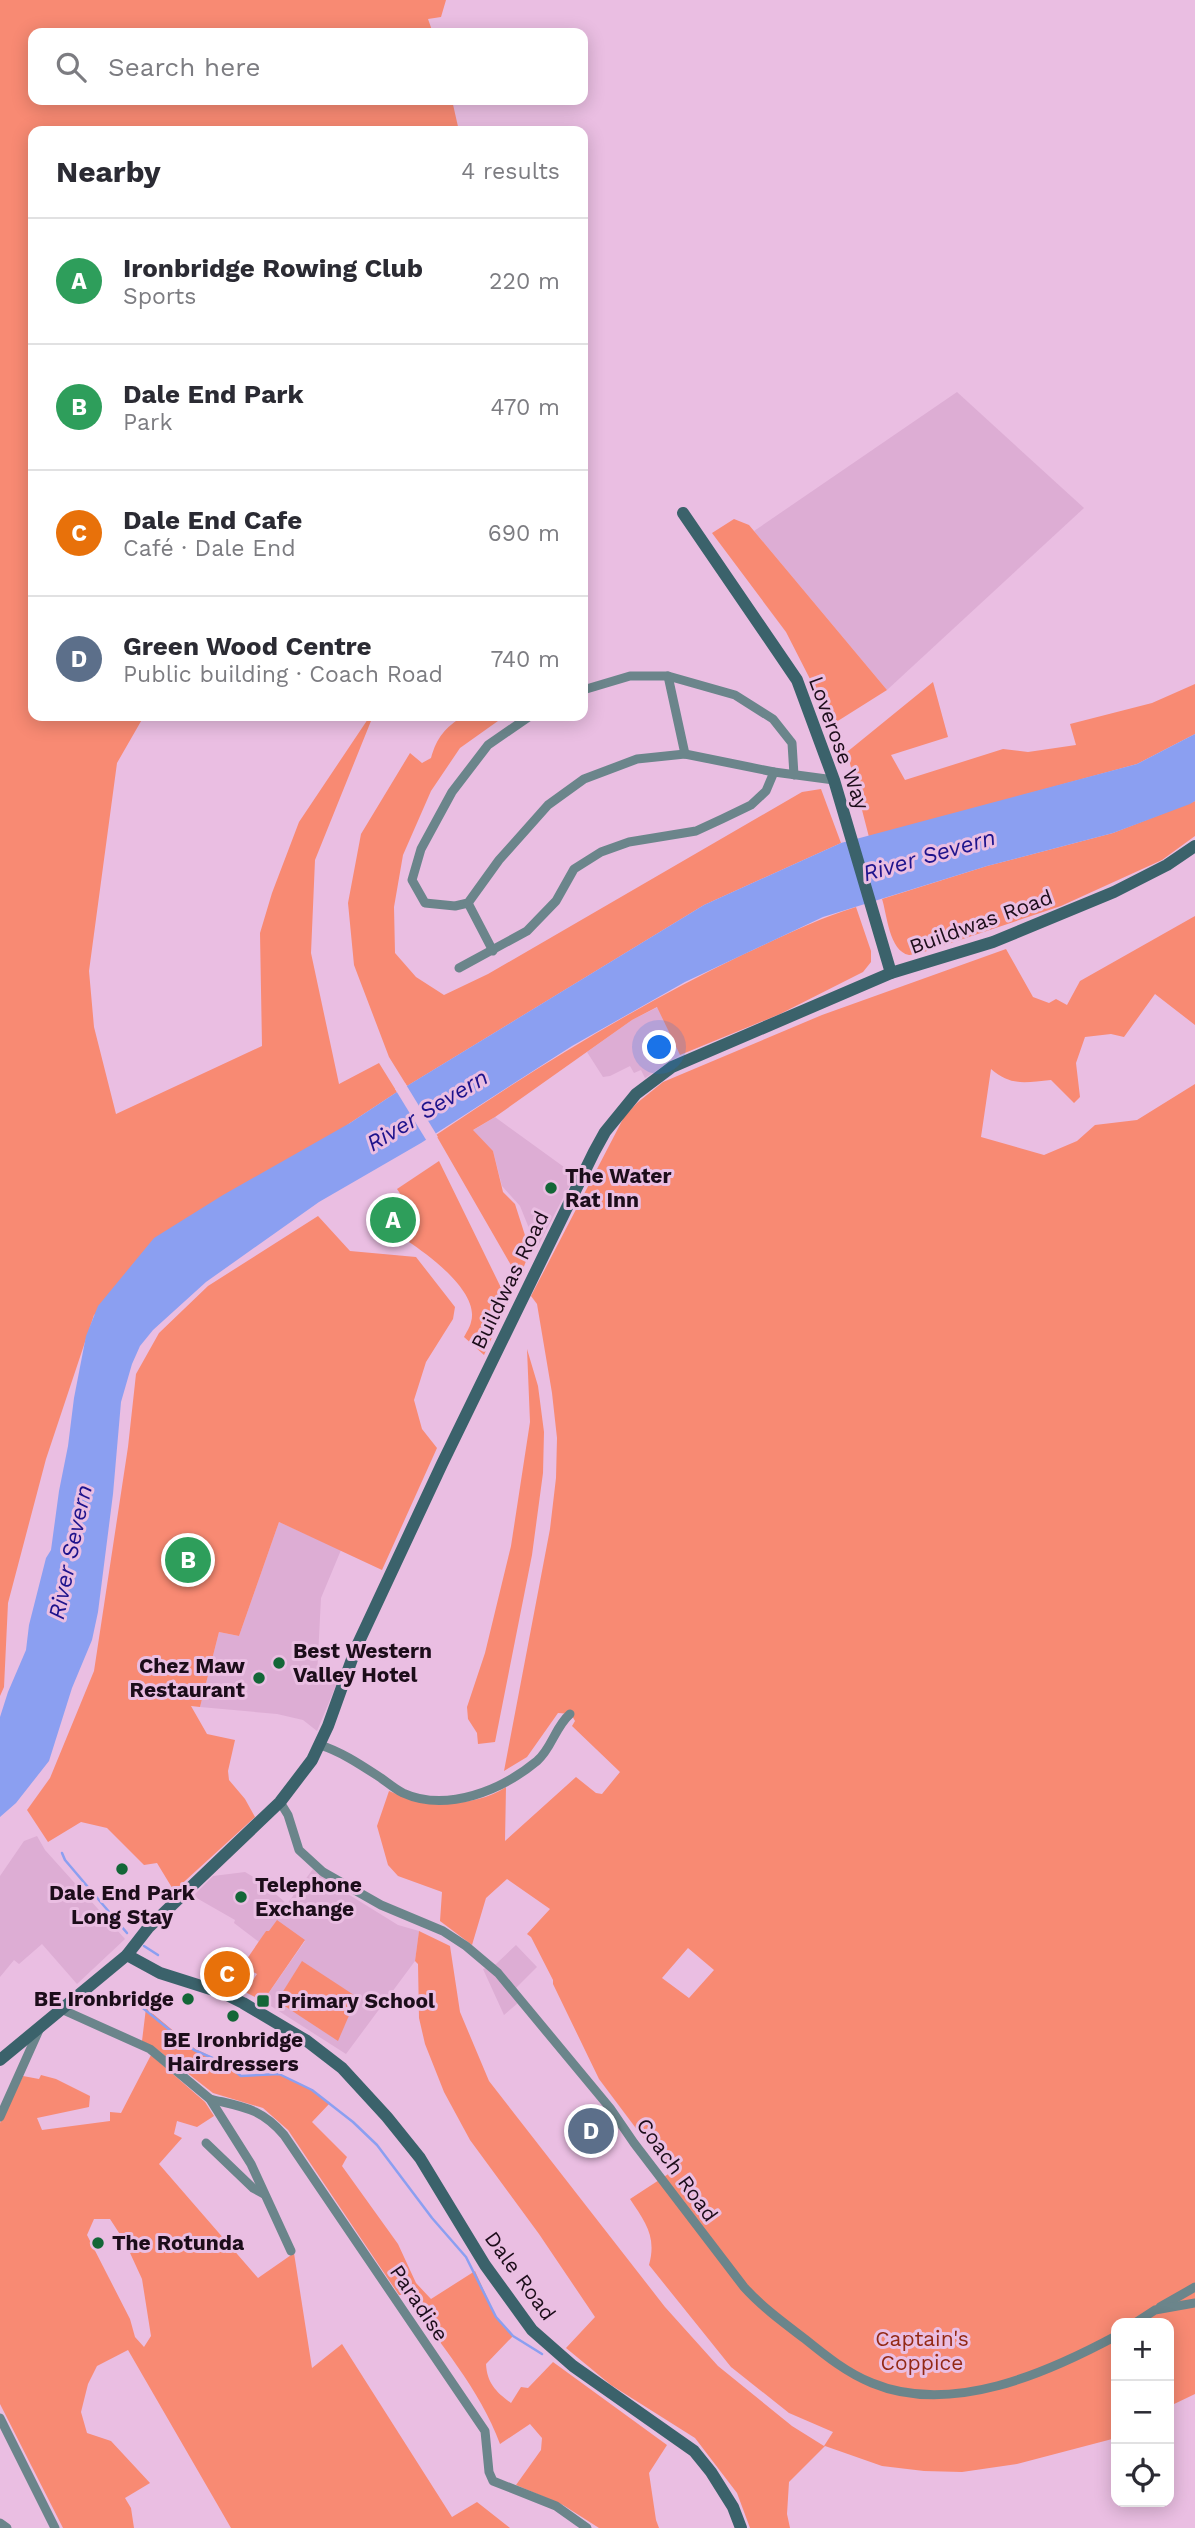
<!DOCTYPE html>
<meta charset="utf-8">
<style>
body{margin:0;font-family:"Work Sans",sans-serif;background:#f2f2f3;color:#2b2b33}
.controls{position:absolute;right:21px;bottom:21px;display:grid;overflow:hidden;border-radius:14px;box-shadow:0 4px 18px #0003}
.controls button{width:63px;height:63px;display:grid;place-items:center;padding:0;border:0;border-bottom:2px solid #e1e1e2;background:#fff;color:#2b2b33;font:35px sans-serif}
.you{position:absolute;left:660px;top:1048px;width:24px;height:24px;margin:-18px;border:5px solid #fff;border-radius:50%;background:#1a73e8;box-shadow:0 0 0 10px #1a73e833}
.badge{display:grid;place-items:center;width:46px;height:46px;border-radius:50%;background:#136637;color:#fff;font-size:23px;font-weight:700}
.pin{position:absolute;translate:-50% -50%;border:4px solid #fff;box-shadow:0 2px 7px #0006}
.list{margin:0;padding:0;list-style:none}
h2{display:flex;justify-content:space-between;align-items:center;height:91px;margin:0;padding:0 28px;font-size:30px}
h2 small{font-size:23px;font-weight:400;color:#7c7c81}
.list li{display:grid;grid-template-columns:46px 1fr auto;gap:21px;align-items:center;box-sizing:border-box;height:126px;padding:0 28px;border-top:2px solid #e1e1e2}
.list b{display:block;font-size:26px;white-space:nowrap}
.list p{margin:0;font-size:23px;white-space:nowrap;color:#7c7c81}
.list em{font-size:23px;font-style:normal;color:#7c7c81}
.icon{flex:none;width:38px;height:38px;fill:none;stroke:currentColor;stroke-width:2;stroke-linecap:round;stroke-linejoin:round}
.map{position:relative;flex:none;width:1195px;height:2528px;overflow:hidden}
.search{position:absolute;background:#fff;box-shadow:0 4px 18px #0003;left:28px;top:28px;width:560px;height:77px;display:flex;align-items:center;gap:18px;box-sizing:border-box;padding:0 24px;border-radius:14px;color:#7c7c81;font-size:26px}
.panel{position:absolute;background:#fff;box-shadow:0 4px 18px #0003;left:28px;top:126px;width:560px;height:595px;border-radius:14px}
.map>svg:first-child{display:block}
.built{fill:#ddadd4}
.green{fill:#f88a73;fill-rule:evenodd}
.water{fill:#8b9ff1}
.pier{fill:#eabee2}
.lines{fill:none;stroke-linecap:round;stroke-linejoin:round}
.stream{stroke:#8b9ff1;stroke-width:2.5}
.street{stroke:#6b858b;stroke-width:9}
.secondary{stroke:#3b626b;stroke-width:12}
.poi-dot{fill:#136637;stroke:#eabee2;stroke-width:2.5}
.labels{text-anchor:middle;stroke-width:6;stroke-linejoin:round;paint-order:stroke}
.street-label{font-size:21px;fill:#1c0d1a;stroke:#eabee2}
.poi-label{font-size:21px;font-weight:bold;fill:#1c0d1a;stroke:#eabee2;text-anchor:start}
.park-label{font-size:21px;fill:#932915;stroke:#eabee2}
.water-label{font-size:23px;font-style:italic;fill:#1e138c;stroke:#eabee2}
</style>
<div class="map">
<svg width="1195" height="2528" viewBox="0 0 1195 2528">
<rect width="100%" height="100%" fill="#eabee2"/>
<!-- built -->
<g class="built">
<path d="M957 392 1084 508 887 690 754 531Z"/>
<path d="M658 1007 680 1055 645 1078 641 1070 634 1073 630 1066 610 1076 603 1077 587 1052 632 1020Z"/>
<path d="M495 1117 575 1175 537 1248 520 1206 502 1186 493 1151 472 1131Z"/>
<path d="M279 1522 341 1550 321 1598 317 1676 337 1683 317 1731 303 1720 277 1714 200 1707 219 1632 239 1636Z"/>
<path d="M37 1836 45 1850 125 1939 77 1984 42 1944 19 1964 14 1960 0 1977V1876L24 1841Z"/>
<path d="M313 1869 335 1886 398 1925 419 1931 415 1961 346 2054 263 2001 305 1941 266 1931 259 1942 234 1923 235 1920 193 1896 213 1876 245 1872 262 1882 287 1904Z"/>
<path d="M516 1945 537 1967 511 1993 519 2002 504 2015 483 1969 496 1964Z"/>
</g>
<!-- green -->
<g class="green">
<path d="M0 0H446L441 17 428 19 433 33H33V100H452L459 131H33V716H144L117 763 89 971 94 1027 116 1114 262 1046 260 933 272 893 299 822 370 716H373L315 860 311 953 339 1084 379 1063 397 1092 350 1123 94 1315 46 1459 8 1603 4 1687 0 1696Z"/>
<path d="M734 519 749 525 887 690 833 724 786 632 712 533Z"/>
<path d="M933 682 948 737 891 755 905 780 1003 749 1028 752 1076 745 1070 724 1152 703 1195 684V734L1137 764 869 837 847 752Z"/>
<path d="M463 716H505L460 748 431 791 403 855 394 907 395 953 416 977 444 995 488 974 802 792 821 789 841 843 704 905 407 1086 389 1057 354 965 348 903 361 834 410 753 422 763 431 758C437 737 445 728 463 716Z"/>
<path d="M1195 801V836L1162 860 1061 906 921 953C920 953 910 955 909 955 889 951 887 914 882 899L987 866 1113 833Z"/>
<path d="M856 907 871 951V962L863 972 780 1014 680 1055 657 1007 632 1020 495 1117 473 1130 493 1151 503 1192 515 1204 530 1251 519 1279 436 1135C535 1068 636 1006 744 954 781 937 817 919 856 907Z"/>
<path d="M1195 916V1025L1155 994 1124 1037 1111 1034 1085 1037 1076 1063 1080 1097 1074 1103 1051 1080C1026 1082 1012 1087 991 1069L981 1137 1044 1155 1077 1141 1095 1125 1137 1120 1195 1084V2394L1172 2405 1174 2419 1169 2427V2323H1116V2438L1017 2464 962 2472 924 2471 882 2466 825 2446 789 2482 787 2514 790 2528H750L737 2493 695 2438 611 2385 566 2348 595 2317 539 2234 470 2140 444 2092 425 2044 419 2018 418 1964 415 1961 419 1931 450 1946 460 2012 489 2081 665 2307 718 2366 792 2426 824 2446 833 2432 789 2413 731 2367 649 2265C657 2236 645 2222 630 2199L676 2169 641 2135 599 2079 553 1984V1980L531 1937 527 1934 550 1909 507 1879 486 1898 472 1945 440 1921 442 1892 398 1876 388 1865 377 1826 389 1791C425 1806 472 1809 506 1787L505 1841 576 1777 596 1793 602 1794 620 1772 572 1726 575 1721 571 1714 558 1713 527 1757 504 1771 550 1529 556 1478 557 1438 552 1393 537 1304 531 1296 624 1117 637 1103 663 1082 822 1015 1006 949 1033 997 1049 1003 1056 999 1067 1005 1080 981ZM688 1948 714 1970 689 1998 662 1978Z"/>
<path d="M439 1161 508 1302 484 1355 464 1337C466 1333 470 1327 471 1322 480 1293 430 1256 409 1242L420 1223 397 1189Z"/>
<path d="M318 1216 350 1251 416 1257 455 1307 453 1319 426 1362 414 1400 422 1429 437 1448 382 1570 279 1522 239 1636 219 1632 200 1707 191 1706 207 1734 235 1740 228 1771 229 1780 245 1799 255 1817 174 1891 157 1863 144 1865 107 1828 81 1822 48 1842 27 1810 50 1778 94 1671 128 1447 136 1374 159 1333 208 1286Z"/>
<path d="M527 1349 538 1386 544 1432 543 1473 532 1555 495 1742 478 1744 477 1733 468 1719 467 1707 485 1653 511 1546 530 1422Z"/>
<path d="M277 1920 305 1940 263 2001 245 1992 257 1974 248 1969 244 1976 238 1972 266 1931H269Z"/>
<path d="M302 1961 357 1997 338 2041 277 2001Z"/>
<path d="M146 2008 194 2048 224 2063 241 2076 279 2074 312 2090 330 2103 312 2122 347 2157 342 2166 398 2244 416 2283 431 2299 475 2271 496 2317 513 2336 486 2364C487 2383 496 2392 511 2403L521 2387 528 2388 553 2362 667 2445 649 2473 656 2520 659 2528H599L563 2505 516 2485 541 2450 542 2438 530 2424 500 2444C480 2389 439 2343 406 2295H399L288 2130 263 2108 213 2093 154 2047 142 2041Z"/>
<path d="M151 2055 205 2102 214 2116 197 2127 177 2121 174 2134 182 2138 159 2164 258 2278 294 2253 312 2368 342 2344 452 2517 477 2502 510 2528H231L128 2350 97 2366 88 2384 81 2412 87 2433 111 2441 150 2483 125 2498 131 2508 134 2528H63L0 2404V2123L23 2076 39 2079 41 2075 56 2079 90 2096 89 2107 37 2118 42 2130 110 2121V2112L121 2113ZM94 2219H110L125 2242 142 2279 151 2336 144 2347 135 2337 130 2319 87 2235Z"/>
</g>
<!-- water -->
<path class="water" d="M1195 734V801L1190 804 1113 833 987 866 823 917 685 982 572 1046 421 1143 319 1202 206 1282 153 1330 140 1346 132 1364 121 1402 113 1494 98 1612 92 1640 72 1688 49 1761 16 1803 0 1817V1717L8 1692 26 1650 29 1625 46 1558 51 1550 59 1491 68 1446 74 1398 86 1336 98 1306 154 1238 223 1195 350 1123 397 1092 704 905 841 843 1137 764Z"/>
<!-- pier -->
<path class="pier" d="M405 1083 438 1137 428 1143 395 1089Z"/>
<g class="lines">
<!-- stream -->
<g class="stream">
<path d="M62 1853 65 1860 127 1933"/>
<path d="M144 1946 158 1955"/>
<path d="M138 2004 194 2050 224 2063 241 2076 279 2074 312 2090 353 2122 377 2145 432 2218 466 2257 496 2317 513 2336 542 2354"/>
</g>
<!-- street -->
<g class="street">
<path d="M668 676 685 754"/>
<path d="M583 690 630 676H668L735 695 773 719 792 743 794 775"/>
<path d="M530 716 488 745 452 792 421 849 412 880 425 903 455 906 468 903 499 860 548 805 584 779 637 759 685 754 774 772 834 780"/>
<path d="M468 903 493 951"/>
<path d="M459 968 527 931 556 901 574 869 601 852 629 842 696 831 722 819 751 805 766 791 774 772"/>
<path d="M320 1745C342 1752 361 1765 381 1778 388 1783 395 1789 403 1793 447 1813 502 1790 537 1761 552 1748 555 1727 570 1714"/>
<path d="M280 1802 288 1815 299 1850 323 1872 381 1905 443 1931 466 1946 498 1973 610 2108 634 2143 744 2287C762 2307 784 2323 805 2339 826 2356 847 2373 872 2383 951 2416 1047 2373 1116 2336"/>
<path d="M61 2009 150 2049 210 2099 251 2164 291 2251"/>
<path d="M210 2099C243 2107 261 2108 284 2135L485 2431 489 2472 493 2481 556 2506 587 2528"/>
<path d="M0 2117 39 2030"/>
<path d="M206 2143 253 2188 264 2194"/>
<path d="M1160 2307 1195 2287"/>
<path d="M1135 2323 1155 2310 1195 2303"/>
<path d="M0 2418 55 2528"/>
<path d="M0 2523 7 2528"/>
</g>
<!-- secondary -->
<g class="secondary">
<path d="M683 513 797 680 834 780 891 973"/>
<path d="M127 1955 160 1973 223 1993 243 2003 307 2041 342 2068 387 2117 420 2158 485 2265 532 2330 573 2366 694 2451 711 2472 733 2507 741 2528"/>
<path d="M0 2060 127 1955 148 1928 280 1802 312 1760 328 1726 356 1648 442 1464 594 1152 605 1132 636 1094 672 1067 891 973 993 942 1114 892 1167 865 1195 846"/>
</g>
</g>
<!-- markers -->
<g class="poi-dot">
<circle cx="551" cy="1188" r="7"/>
<circle cx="279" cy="1663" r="7"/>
<circle cx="259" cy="1678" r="7"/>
<circle cx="122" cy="1869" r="7"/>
<circle cx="241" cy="1897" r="7"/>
<circle cx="188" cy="1999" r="7"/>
<rect x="256" y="1994" width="14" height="14" rx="3.5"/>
<circle cx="233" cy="2016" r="7"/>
<circle cx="98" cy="2243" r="7"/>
</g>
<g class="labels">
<!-- street labels -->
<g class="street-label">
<text transform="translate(839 743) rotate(70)" y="7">Loverose Way</text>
<text transform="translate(981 922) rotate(-20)" y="7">Buildwas Road</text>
<text transform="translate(510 1280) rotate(-64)" y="7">Buildwas Road</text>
<text transform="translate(677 2170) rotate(54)" y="7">Coach Road</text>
<text transform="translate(520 2276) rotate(54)" y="7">Dale Road</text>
<text transform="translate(419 2303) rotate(56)" y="7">Paradise</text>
</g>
<!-- poi labels -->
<g class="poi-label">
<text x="565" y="1183">The Water<tspan x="565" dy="24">Rat Inn</tspan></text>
<text x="293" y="1658">Best Western<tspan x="293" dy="24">Valley Hotel</tspan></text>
<text x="245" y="1673" text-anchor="end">Chez Maw<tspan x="245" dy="24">Restaurant</tspan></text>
<text x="255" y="1892">Telephone<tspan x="255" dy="24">Exchange</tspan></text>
<text x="122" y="1900" text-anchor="middle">Dale End Park<tspan x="122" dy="24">Long Stay</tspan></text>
<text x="174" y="2006" text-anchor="end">BE Ironbridge</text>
<text x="277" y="2008">Primary School</text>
<text x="233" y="2047" text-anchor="middle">BE Ironbridge<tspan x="233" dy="24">Hairdressers</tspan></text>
<text x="112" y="2250">The Rotunda</text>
</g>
<!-- park labels -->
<g class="park-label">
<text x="922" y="2346">Captain's<tspan x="922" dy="24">Coppice</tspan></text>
</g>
<!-- water labels -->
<g class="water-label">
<text transform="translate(929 855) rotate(-16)" y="8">River Severn</text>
<text transform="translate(427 1110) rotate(-31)" y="8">River Severn</text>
<text transform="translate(70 1552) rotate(-78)" y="8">River Severn</text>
</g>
</g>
</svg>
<div class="controls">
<button>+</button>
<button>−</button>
<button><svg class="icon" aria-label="locate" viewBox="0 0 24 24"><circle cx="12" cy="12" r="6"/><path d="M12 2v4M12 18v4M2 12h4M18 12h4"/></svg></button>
</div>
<div class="you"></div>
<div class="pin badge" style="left:393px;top:1220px;background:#2e9e5b">A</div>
<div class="pin badge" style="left:188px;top:1560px;background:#2e9e5b">B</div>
<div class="pin badge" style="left:227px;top:1974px;background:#e8710a">C</div>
<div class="pin badge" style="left:591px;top:2131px;background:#5c6f8a">D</div>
<div class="search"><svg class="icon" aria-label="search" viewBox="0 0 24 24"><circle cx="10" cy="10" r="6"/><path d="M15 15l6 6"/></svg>Search here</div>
<section class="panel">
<h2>Nearby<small>4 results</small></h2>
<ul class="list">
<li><span class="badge" style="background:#2e9e5b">A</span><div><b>Ironbridge Rowing Club</b><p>Sports</p></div><em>220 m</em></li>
<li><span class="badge" style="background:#2e9e5b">B</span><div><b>Dale End Park</b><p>Park</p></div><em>470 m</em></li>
<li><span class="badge" style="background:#e8710a">C</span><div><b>Dale End Cafe</b><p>Café · Dale End</p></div><em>690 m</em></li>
<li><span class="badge" style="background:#5c6f8a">D</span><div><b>Green Wood Centre</b><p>Public building · Coach Road</p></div><em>740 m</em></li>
</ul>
</section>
</div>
